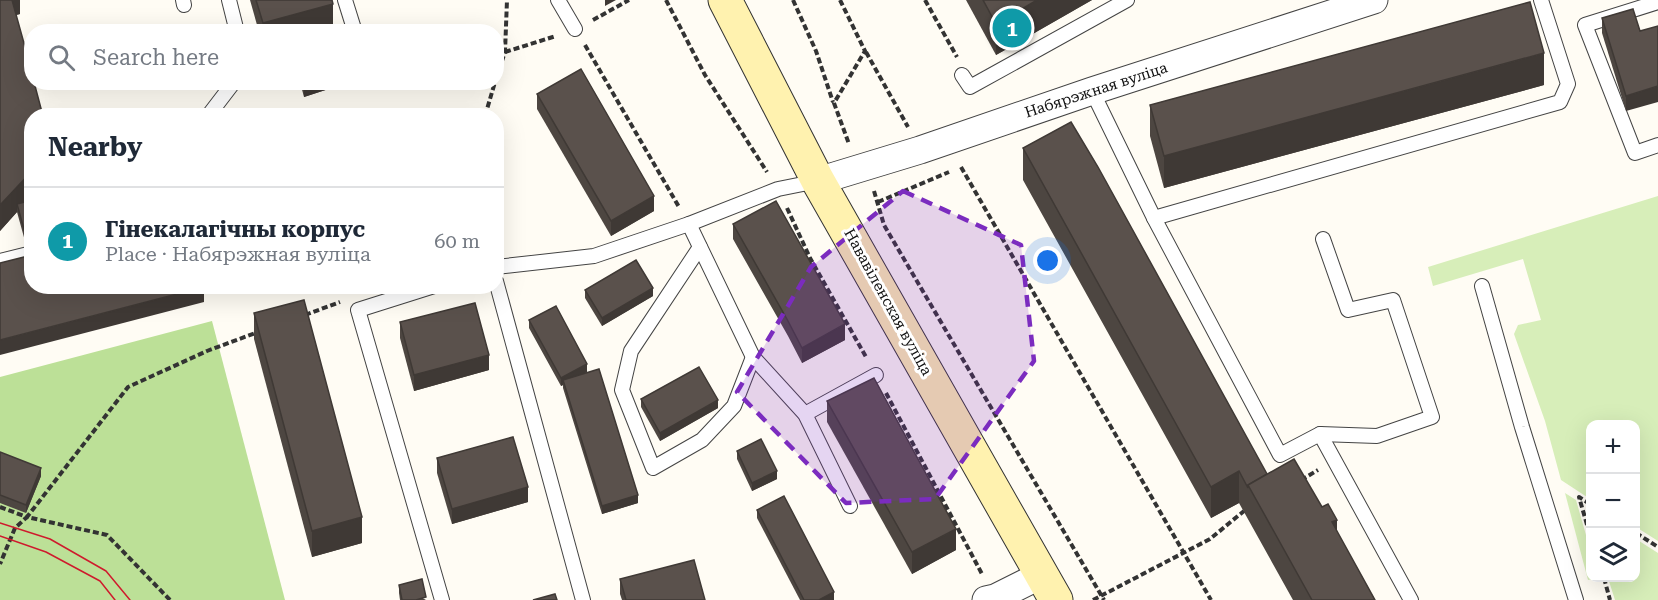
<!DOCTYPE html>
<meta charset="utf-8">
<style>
body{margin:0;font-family:"Roboto Serif",serif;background:#f2f2f3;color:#1f2937}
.controls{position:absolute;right:18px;bottom:18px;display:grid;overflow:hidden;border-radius:12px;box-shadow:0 6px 24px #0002}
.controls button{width:54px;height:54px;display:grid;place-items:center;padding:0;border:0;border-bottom:2px solid #e0e1e3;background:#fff;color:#1f2937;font:30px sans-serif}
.you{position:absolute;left:1048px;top:261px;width:21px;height:21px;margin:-15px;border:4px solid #fff;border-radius:50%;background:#1a73e8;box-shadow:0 0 0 9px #1a73e833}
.badge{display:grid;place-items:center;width:39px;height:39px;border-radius:50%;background:#db2777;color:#fff;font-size:20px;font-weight:700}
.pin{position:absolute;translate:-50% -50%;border:3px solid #fff;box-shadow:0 2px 6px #0006}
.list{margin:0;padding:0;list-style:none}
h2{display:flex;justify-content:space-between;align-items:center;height:78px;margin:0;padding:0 24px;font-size:26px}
h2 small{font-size:20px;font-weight:400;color:#747a83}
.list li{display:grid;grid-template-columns:39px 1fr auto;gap:18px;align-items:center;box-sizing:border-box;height:108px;padding:0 24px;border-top:2px solid #e0e1e3}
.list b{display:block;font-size:22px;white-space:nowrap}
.list p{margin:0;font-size:20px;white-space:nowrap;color:#747a83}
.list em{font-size:20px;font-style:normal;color:#747a83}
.icon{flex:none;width:33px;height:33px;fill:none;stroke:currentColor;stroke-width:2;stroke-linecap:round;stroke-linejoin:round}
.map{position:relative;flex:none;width:1658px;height:600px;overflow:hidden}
.search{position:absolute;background:#fff;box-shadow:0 6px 24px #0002;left:24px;top:24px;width:480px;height:66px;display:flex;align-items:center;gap:15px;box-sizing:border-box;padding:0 21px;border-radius:24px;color:#747a83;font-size:22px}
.panel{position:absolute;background:#fff;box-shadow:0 6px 24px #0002;left:24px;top:108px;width:480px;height:186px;border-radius:24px}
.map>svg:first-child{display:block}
.green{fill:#d7eeb9}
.forest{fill:#bce097}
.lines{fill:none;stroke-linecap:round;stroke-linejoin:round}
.lane-casing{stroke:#444;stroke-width:16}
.street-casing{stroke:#444;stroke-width:29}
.secondary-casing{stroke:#333;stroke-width:35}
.path{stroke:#333;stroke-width:4;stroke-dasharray:6 3;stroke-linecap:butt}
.lane{stroke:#fff;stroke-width:14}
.street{stroke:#fff;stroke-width:27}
.secondary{stroke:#fff2af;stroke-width:33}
.tram{stroke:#cf1a2d;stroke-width:1.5}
.wall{fill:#4d4641}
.shaded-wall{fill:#3f3935}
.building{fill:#5a514c;stroke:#3f3935;stroke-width:1.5}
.marked{fill:#7b2cbf;fill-opacity:0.2;stroke:#7b2cbf;stroke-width:4.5;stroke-dasharray:12 8;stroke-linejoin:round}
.labels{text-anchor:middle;stroke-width:6;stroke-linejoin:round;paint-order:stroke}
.street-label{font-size:15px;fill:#111;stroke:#fff}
</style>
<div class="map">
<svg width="1658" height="600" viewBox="0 0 1658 600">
<rect width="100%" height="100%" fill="#fffcf4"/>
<!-- green -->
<g class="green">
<path d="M1658 196V541L1636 527V424H1590V499L1561 480 1545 421 1514 334 1518 325 1541 320 1523 259 1433 286 1428 267Z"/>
<path d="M1565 493 1576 500 1590 549V578H1597L1588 580Z"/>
<path d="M1636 539 1658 553V600H1615L1608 578H1636Z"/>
</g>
<!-- forest -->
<path class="forest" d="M212 321 285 600H0V377Z"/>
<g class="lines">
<!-- lane casing -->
<g class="lane-casing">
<g id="lane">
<path d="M183 0 184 5"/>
<path d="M229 0 237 32"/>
<path d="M345 0 355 32"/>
<path d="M558 0 575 29"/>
<path d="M1658 2 1585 25 1635 153 1658 145"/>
<path d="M962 75 970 87 1127 0"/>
<path d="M1092 91 1154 218 1560 102 1568 84 1541 0"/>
<path d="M208 116 234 82"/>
<path d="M1154 218 1280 455 1320 434 1411 600"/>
<path d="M689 224 753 357 805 414 850 506"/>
<path d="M700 247 631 351 622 390 653 468 702 440 734 406 753 357"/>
<path d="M0 261 32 253"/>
<path d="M496 267 594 256 689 224 778 189 818 181"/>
<path d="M496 281 583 600"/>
<path d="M434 286 358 310 442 600"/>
<path d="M1482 286 1522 427 1576 600"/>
<path d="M805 414 876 375"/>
<path d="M1320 434 1377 436 1432 417 1393 300 1348 310 1323 239"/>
</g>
</g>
<!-- street casing -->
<g class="street-casing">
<g id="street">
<path d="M818 181 920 150 1092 91 1374 0"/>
<path d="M986 600 995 598 1041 575"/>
</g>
</g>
<!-- secondary casing -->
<g class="secondary-casing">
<path id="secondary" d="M725 0 818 181 1056 600"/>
</g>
<!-- path -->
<g class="path">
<path d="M666 0 705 75 767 172"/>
<path d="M793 0 816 51 833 102"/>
<path d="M840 0 865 51 834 103 849 144"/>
<path d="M925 0 957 57"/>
<path d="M593 20 629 0"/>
<path d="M585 45 679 207"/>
<path d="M505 52 556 36"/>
<path d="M866 52 908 127"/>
<path d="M496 79 505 52 507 0"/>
<path d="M485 116 495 82"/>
<path d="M961 167 1211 600"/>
<path d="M874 191 884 225 1104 600"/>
<path d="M878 202 949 172"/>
<path d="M787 208 810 258 866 357"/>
<path d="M305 315 340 302"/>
<path d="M886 393 982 574"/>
<path d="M1301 480 1318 470"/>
<path d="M1590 504 1579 497 1590 535"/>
<path d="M0 507 27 517 15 528 0 564"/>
<path d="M1636 533 1658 547"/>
<path d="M1604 578 1610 600"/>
<path d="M170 600 107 535 27 517 128 387 207 351 258 332"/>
<path d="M1093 600 1210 539 1244 511"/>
</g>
<!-- lane -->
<use href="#lane" class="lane"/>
<!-- street -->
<use href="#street" class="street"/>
<!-- secondary -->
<use href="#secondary" class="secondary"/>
<!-- tram -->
<g class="tram">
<path d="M0 523 50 539 106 571 130 600"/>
<path d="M0 536 46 552 100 581 115 600"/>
</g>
</g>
<!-- wall -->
<g class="wall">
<path d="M0 0H20V14L16 15 32 116V197L27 201 25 241 17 212 0 231Z"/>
<path d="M250 0H332L333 25 309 32H259Z"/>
<path d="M966 0H1092L996 55Z"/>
<path d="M1633 9 1626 111 1602 33V18Z"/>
<path d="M300 82H350L304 97Z"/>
<path d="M1544 85 1164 188 1150 136V105Z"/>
<path d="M537 94 654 211 611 236 537 109Z"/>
<path d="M1023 148 1267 474 1322 507 1337 532 1375 600H1293L1239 503 1211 518 1023 180Z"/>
<path d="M733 224 845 340 802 363 788 336 733 239Z"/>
<path d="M585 290 653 296 602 326 585 298Z"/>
<path d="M254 313 362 543 312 557 254 339Z"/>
<path d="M529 320 587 372 582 375 638 503 602 514 563 388V385L561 386 529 328Z"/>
<path d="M400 322 489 370 414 391 400 338Z"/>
<path d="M641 399 718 408 660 441 641 407Z"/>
<path d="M827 401 956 550 912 574 827 422Z"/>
<path d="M737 451 777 479 752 491 737 459Z"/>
<path d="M0 452 41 476 26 513 0 503Z"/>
<path d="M437 458 528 502 452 524 437 473Z"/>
<path d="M757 510 834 600H800L757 518Z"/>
<path d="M620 579 705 600H622L620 594Z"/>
<path d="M399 585 426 600H400L399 593Z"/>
</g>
<!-- shaded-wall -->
<g class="shaded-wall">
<path d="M14 0H20V14L0 19V4Z"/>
<path d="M605 0H616L605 6Z"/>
<path d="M1037 0H1092L996 55V24Z"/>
<path d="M333 4V25L309 32H263V23Z"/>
<path d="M1544 53V85L1164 188V156Z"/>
<path d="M304 82H350L304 97Z"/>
<path d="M1658 86V102L1626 111V96Z"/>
<path d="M32 171V197L19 210 17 204V212L0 231V205Z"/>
<path d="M654 196V211L611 236V221Z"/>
<path d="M32 231V239L25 241V233Z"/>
<path d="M204 287V302L0 355V340Z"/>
<path d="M653 288V296L602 326V318Z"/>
<path d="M845 324V340L802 363V348Z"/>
<path d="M489 355V370L414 391V375Z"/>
<path d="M587 364V372L564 384 563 380V385L561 386V378Z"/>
<path d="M718 400V408L660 441V433Z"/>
<path d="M41 468V476L26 513V505Z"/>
<path d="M777 471V479L752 491V483Z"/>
<path d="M1239 471V503L1211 518V487Z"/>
<path d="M528 487V502L452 524V509Z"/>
<path d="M638 495V503L602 514V506Z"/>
<path d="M362 517V543L312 557V531Z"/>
<path d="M1337 520V555L1332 522Z"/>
<path d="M956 529V550L912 574V552Z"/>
<path d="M834 592V600H819Z"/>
</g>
<!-- building -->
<g class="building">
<path d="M0 0H12L32 72V82H34L43 116H32V171L0 205Z"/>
<path d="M256 0H332L333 4 263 23Z"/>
<path d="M983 0H1037L996 24Z"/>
<path d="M1530 2 1544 53 1164 156 1150 105Z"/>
<path d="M1633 9 1640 31 1658 26V86L1626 96 1602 18Z"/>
<path d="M581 69 654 196 611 221 537 94Z"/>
<path d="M1071 122 1098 167 1267 474 1248 485V488L1239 471 1211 487 1023 148Z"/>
<path d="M32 200V231L25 233 17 204Z"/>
<path d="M776 201 845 324 802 348 788 321 733 224Z"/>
<path d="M32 255V286L204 287 0 340V263Z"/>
<path d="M636 260 653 288 602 318 585 290Z"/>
<path d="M304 300 362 517 312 531 254 313Z"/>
<path d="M475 303 489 355 414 375 400 322Z"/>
<path d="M556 306 587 364 561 378 529 320Z"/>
<path d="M699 367 718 400 660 433 641 399Z"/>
<path d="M599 369 638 495 602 506 563 380Z"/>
<path d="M874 378 956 529 912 552 827 401Z"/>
<path d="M513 437 528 487 452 509 437 458Z"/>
<path d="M761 439 777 471 752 483 737 451Z"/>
<path d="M0 452 41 468 26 505 0 495Z"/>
<path d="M1294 459 1322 507 1328 504 1337 520 1332 522 1375 600H1312L1248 485Z"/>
<path d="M784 496 834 592 819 600H804L757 510Z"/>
<path d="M694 560 705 600H626L620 579Z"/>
<path d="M422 579 426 597 416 600H402L399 585Z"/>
<path d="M555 594 557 600H533Z"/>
</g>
<!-- marked area -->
<path class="marked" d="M903 191 1021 245 1034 361 935 499 846 503 737 392 811 267Z"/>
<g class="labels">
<!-- street labels -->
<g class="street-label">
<text transform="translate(1096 90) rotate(-18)" y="5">Набярэжная вуліца</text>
<text transform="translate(888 302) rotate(61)" y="5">Нававіленская вуліца</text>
</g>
</g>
</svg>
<div class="controls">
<button>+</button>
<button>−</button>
<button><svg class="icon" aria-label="layers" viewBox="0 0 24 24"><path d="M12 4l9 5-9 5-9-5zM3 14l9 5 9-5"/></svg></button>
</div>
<div class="you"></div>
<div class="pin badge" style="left:1012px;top:28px;background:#0f9aa8">1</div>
<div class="search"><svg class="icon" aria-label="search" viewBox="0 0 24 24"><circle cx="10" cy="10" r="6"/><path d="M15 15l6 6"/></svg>Search here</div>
<section class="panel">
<h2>Nearby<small></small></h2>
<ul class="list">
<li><span class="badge" style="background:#0f9aa8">1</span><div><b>Гінекалагічны корпус</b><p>Place · Набярэжная вуліца</p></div><em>60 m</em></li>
</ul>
</section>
</div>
